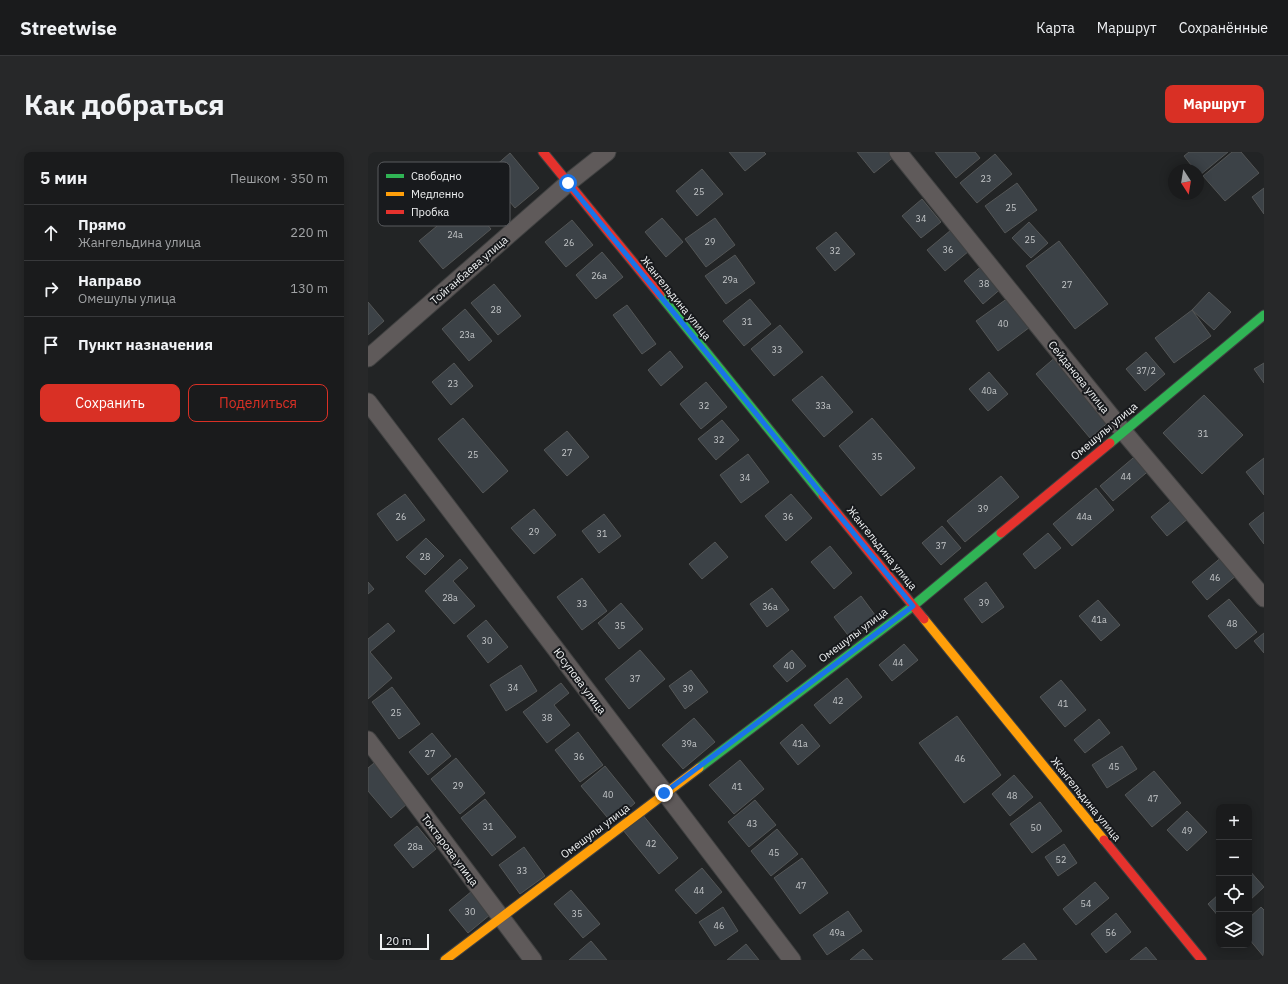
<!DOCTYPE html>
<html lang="ru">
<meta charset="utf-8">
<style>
body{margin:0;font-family:"IBM Plex Sans",sans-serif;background:#272829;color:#f1f3f6}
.controls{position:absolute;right:12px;bottom:12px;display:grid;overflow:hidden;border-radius:8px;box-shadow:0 2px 10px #0003}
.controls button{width:36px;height:36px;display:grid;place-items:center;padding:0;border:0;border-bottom:1px solid #38393b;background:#1a1b1c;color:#f1f3f6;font:20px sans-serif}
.compass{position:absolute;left:800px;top:12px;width:36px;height:36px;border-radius:50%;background:#1a1b1c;box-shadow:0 2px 10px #0003;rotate:168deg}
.scale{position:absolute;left:12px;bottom:10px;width:49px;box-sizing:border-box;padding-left:4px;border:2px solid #f1f3f4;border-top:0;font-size:11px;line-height:14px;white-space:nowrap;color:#f1f3f4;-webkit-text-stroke:3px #181a1d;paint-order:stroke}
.stop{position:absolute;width:12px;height:12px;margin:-9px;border:3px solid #1a73e8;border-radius:50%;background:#fff}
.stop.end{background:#1a73e8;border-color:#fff;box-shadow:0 1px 4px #0008}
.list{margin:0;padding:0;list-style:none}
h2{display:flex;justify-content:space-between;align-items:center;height:52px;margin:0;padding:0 16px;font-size:17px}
h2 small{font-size:13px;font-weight:400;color:#9fa1a3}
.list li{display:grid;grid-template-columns:26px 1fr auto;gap:12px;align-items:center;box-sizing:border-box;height:56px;padding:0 16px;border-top:1px solid #38393b}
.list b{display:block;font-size:15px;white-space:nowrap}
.list p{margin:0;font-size:13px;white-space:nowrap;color:#9fa1a3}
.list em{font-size:13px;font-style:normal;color:#9fa1a3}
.actions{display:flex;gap:8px;padding:12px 16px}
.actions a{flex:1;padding:9px 0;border:1px solid #d93025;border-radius:8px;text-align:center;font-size:14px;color:#d93025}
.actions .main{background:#d93025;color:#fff}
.icon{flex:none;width:22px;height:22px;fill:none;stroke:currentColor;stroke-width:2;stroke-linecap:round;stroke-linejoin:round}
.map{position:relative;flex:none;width:896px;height:808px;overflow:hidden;border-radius:8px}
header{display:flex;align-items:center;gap:24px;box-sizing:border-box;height:56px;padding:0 20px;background:#1a1b1c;border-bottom:1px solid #38393b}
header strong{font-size:19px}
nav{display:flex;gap:22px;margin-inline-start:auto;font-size:14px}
.intro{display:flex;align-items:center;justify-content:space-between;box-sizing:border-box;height:96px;padding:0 24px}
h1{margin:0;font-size:28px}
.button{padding:10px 18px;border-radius:8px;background:#d93025;color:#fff;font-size:14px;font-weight:700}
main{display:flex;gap:24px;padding:0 24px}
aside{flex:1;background:#1a1b1c;border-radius:8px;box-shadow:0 2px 10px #0003}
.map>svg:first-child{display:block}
.building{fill:#3c4247;stroke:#545656}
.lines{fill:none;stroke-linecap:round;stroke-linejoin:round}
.street-casing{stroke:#404141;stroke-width:19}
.fast-casing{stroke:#404141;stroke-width:11}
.slow-casing{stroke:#404141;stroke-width:11}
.jam-casing{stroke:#404141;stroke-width:11}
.street{stroke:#5f5a5a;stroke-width:17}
.fast{stroke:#30b455;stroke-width:9}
.slow{stroke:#ff9f0a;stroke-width:9}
.jam{stroke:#e5322d;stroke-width:9}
.route{stroke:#1a73e8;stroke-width:5}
.labels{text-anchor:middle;stroke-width:4;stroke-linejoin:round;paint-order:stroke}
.number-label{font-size:9px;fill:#c4c7c9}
.street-label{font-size:11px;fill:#f1f3f4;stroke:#181a1d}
.key{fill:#181a1d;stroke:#595b5e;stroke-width:1}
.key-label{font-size:11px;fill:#f1f3f4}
</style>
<header>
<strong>Streetwise</strong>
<nav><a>Карта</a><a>Маршрут</a><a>Сохранённые</a></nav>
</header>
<div class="intro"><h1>Как добраться</h1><a class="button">Маршрут</a></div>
<main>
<aside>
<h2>5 мин<small>Пешком · 350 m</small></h2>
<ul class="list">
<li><svg class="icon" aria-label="ahead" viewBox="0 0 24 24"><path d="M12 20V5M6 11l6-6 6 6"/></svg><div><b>Прямо</b><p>Жангельдина улица</p></div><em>220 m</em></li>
<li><svg class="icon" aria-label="right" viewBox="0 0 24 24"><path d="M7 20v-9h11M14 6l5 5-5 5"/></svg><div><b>Направо</b><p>Омешулы улица</p></div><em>130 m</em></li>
<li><svg class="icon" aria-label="arrive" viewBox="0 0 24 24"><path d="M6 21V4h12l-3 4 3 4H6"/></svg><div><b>Пункт назначения</b></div></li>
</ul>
<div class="actions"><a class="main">Сохранить</a><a>Поделиться</a></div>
</aside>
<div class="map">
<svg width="896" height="808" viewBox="0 0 896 808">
<rect width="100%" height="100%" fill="#222425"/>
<!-- building -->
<g class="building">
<path d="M361 0H396L398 2 377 19Z"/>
<path d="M489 0H523L527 4 506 21Z"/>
<path d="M567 0H607L612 6 588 26Z"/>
<path d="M821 0H860L832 23 830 21V18H827L816 4Z"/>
<path d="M864 0H873L891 21 857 49 835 24Z"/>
<path d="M142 1 171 36 147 56 118 22Z"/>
<path d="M627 2 644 22 609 51 592 31Z"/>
<path d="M334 17 355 42 329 64 308 39Z"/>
<path d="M649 31 669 58 637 81 617 54Z"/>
<path d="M896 36V62L884 45Z"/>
<path d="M554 47 573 70 553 86 534 64Z"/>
<path d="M99 49 123 77 75 117 51 89Z"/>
<path d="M294 66 315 90 298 105 277 80Z"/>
<path d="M347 66 367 93 338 115 317 87Z"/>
<path d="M204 68 225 93 198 115 177 90Z"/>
<path d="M661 70 680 91 663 106 644 86Z"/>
<path d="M583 78 601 99 577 119 559 98Z"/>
<path d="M468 80 487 102 467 119 448 96Z"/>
<path d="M691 89 740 152 707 177 658 114Z"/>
<path d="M234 100 255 125 228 147 208 123Z"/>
<path d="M367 103 387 131 358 152 337 124Z"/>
<path d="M616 112 635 135 615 152 596 129Z"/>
<path d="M126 132 153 164 130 183 103 151Z"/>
<path d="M841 140 863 160 846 178 824 158Z"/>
<path d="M640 146 662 175 630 199 608 169Z"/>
<path d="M382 147 403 172 376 194 355 169Z"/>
<path d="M0 150 16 169 0 183Z"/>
<path d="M259 153 288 192 274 202 245 163Z"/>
<path d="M97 157 124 189 101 209 74 177Z"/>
<path d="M824 158 843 184 806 211 787 186Z"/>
<path d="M412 173 435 200 406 224 383 197Z"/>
<path d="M302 199 315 215 293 234 280 218Z"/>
<path d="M778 200 797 222 777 239 758 217Z"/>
<path d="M690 203 744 267 722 286 668 222Z"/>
<path d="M86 211 105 234 83 253 64 230Z"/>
<path d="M896 211V231L886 217Z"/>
<path d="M621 220 640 242 620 259 601 237Z"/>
<path d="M454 224 485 260 456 285 424 248Z"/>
<path d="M338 230 359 255 333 277 312 252Z"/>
<path d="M836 243 875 283 834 322 795 281Z"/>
<path d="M95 266 140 319 115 341 70 287Z"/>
<path d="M504 266 547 316 513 344 471 294Z"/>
<path d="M354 268 371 288 348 308 330 287Z"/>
<path d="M199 279 221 305 199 324 176 298Z"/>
<path d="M771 301 784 316 745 349 732 334Z"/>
<path d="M380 302 401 330 373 351 352 323Z"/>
<path d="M896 306V343L878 320Z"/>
<path d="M633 324 651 345 597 390 579 369Z"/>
<path d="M728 336 746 358 704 394 685 372Z"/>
<path d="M37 342 57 368 29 389 9 362Z"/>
<path d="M423 342 444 366 418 389 397 364Z"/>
<path d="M805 347 821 366 799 384 783 365Z"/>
<path d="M166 357 188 383 166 402 143 376Z"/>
<path d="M896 360V392L881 372Z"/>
<path d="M236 362 253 384 231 401 214 379Z"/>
<path d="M574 374 593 396 573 413 554 391Z"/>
<path d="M680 381 693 396 667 417 655 402Z"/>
<path d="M58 386 76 404 57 423 38 405Z"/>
<path d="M347 390 360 405 334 427 321 412Z"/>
<path d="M462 394 484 421 466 437 443 410Z"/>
<path d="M855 404 870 422 839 448 824 430Z"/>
<path d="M92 407 100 416 85 429 107 454 86 472 57 439Z"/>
<path d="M214 426 239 459 214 478 189 445Z"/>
<path d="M0 430 6 437 0 442Z"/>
<path d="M618 430 636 455 614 471 596 447Z"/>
<path d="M404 436 421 458 399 475 382 452Z"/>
<path d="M493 444 510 467 483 487 466 465Z"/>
<path d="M861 447 889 480 868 497 840 464Z"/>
<path d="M730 448 752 473 733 489 711 464Z"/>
<path d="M253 451 275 477 251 497 230 471Z"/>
<path d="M118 468 140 495 120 511 99 484Z"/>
<path d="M20 471 27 479 2 500 24 526 0 547V487Z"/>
<path d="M896 481V501L886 489Z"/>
<path d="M536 492 550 508 524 529 511 513Z"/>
<path d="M272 498 297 527 261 557 237 527Z"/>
<path d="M424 498 438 514 419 530 405 514Z"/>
<path d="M153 513 169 539 138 559 122 533Z"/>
<path d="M323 518 340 540 317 557 301 534Z"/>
<path d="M479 526 494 545 462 572 446 553Z"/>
<path d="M693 528 718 558 697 575 672 545Z"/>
<path d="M193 531 201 541 186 553 202 573 179 591 155 560Z"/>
<path d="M24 535 52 572 31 587 4 550Z"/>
<path d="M589 564 633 623 596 651 551 591Z"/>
<path d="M326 566 347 590 315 617 294 593Z"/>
<path d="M731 567 742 581 717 601 706 588Z"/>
<path d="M434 572 452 594 430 613 412 591Z"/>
<path d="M210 580 235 613 212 630 187 598Z"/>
<path d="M64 581 83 604 60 623 41 600Z"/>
<path d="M754 594 769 617 739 636 724 613Z"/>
<path d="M88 606 117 641 92 662 63 627Z"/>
<path d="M372 608 396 637 366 662 341 633Z"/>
<path d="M6 611 40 651 23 666 0 639V616Z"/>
<path d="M237 614 267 651 244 671 213 634Z"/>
<path d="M786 619 813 651 784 675 757 643Z"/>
<path d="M646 623 665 645 642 664 624 642Z"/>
<path d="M117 647 148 685 124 704 93 666Z"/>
<path d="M387 648 408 673 381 695 360 670Z"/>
<path d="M672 650 694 679 664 701 642 672Z"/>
<path d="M819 659 839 680 819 699 799 678Z"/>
<path d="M274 662 310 706 291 722 255 678Z"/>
<path d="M49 674 68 697 45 716 26 693Z"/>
<path d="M409 677 430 702 403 724 383 699Z"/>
<path d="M696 692 709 711 690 724 677 705Z"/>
<path d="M156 695 177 724 152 742 131 713Z"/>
<path d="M434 706 460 741 432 762 406 726Z"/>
<path d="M334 716 354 740 328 762 307 738Z"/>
<path d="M881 718 896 735 881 749Z"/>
<path d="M727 730 741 746 708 773 695 757Z"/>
<path d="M203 738 232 772 215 786 186 752Z"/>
<path d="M104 739 123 762 100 781 81 758Z"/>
<path d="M851 742V765L840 752Z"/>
<path d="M355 755 370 779 347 794 331 770Z"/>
<path d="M893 755 896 758V805L881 787V766Z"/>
<path d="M480 759 494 779 459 803 445 783Z"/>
<path d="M748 761 763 780 738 801 723 782Z"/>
<path d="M223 789 239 808H201Z"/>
<path d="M656 791 669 808H634Z"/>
<path d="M378 792 391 808H359Z"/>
<path d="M778 795 789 808H762Z"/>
<path d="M495 797 505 808H482Z"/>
</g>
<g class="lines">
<!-- street casing -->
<g class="street-casing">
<g id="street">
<path d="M530 0 755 279 896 446"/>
<path d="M0 206 200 31 239 0"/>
<path d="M0 250 424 808"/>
<path d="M0 588 165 808"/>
</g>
</g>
<!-- fast casing -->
<g class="fast-casing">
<g id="fast">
<path d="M292 143 455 344"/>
<path d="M742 291 896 163"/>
<path d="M331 616 545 454 633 381"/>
</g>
</g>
<!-- slow casing -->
<g class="slow-casing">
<g id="slow">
<path d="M556 467 736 688"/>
<path d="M77 808 331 616"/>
</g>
</g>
<!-- jam casing -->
<g class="jam-casing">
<g id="jam">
<path d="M175 0 292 143"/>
<path d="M455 344 556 467"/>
<path d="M633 381 742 291"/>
<path d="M736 688 834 808"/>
</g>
</g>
<!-- street -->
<use href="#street" class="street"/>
<!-- fast -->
<use href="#fast" class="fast"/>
<!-- slow -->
<use href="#slow" class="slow"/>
<!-- jam -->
<use href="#jam" class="jam"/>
</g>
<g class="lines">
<!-- route -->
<path class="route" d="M200 31 545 454 296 641"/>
</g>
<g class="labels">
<!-- number labels -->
<g class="number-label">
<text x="618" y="30">23</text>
<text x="331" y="43">25</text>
<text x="643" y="59">25</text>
<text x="553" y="70">34</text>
<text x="87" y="86">24а</text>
<text x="662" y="91">25</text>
<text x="342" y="93">29</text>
<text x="201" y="94">26</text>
<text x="580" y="101">36</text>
<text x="467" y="102">32</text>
<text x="231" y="127">26а</text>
<text x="362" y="131">29а</text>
<text x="616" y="135">38</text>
<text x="699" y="136">27</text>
<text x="128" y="161">28</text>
<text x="379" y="173">31</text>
<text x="635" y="175">40</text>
<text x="99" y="186">23а</text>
<text x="409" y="201">33</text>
<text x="778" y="222">37/2</text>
<text x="85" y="235">23</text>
<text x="621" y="242">40а</text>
<text x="336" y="257">32</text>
<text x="455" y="257">33а</text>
<text x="835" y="285">31</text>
<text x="351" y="291">32</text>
<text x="199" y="304">27</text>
<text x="105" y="306">25</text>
<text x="509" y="308">35</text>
<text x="758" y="328">44</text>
<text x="377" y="329">34</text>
<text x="615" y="360">39</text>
<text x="33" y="368">26</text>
<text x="420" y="368">36</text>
<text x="716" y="368">44а</text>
<text x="166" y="383">29</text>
<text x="234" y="385">31</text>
<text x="573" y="397">37</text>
<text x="57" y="408">28</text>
<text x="847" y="429">46</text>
<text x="82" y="449">28а</text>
<text x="616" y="454">39</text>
<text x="214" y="455">33</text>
<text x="402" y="458">36а</text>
<text x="731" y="471">41а</text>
<text x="864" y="475">48</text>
<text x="252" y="477">35</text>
<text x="119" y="492">30</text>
<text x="530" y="514">44</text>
<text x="421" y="517">40</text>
<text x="267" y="530">37</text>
<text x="145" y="539">34</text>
<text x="320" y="540">39</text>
<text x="470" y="552">42</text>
<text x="695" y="555">41</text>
<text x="28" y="564">25</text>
<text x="179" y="569">38</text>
<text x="321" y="595">39а</text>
<text x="432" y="595">41а</text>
<text x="62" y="605">27</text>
<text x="211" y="608">36</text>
<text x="592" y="610">46</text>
<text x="746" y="618">45</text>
<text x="90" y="637">29</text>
<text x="369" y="638">41</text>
<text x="240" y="646">40</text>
<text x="644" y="647">48</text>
<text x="785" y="650">47</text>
<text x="384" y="675">43</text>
<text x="120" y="678">31</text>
<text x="668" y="679">50</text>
<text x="819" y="682">49</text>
<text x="283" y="695">42</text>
<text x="47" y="698">28а</text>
<text x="406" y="704">45</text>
<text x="693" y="711">52</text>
<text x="154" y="722">33</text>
<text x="433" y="737">47</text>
<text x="331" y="742">44</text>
<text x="718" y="755">54</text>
<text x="102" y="763">30</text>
<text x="209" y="765">35</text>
<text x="351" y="777">46</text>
<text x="469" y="784">49а</text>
<text x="743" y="784">56</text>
</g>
<!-- street labels -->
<g class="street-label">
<text transform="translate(101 118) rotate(-41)" y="4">Тойганбаева улица</text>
<text transform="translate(308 146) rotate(51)" y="4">Жангельдина улица</text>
<text transform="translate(711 225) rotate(51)" y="4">Сейданова улица</text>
<text transform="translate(736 279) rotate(-40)" y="4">Омешулы улица</text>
<text transform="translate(514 396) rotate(51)" y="4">Жангельдина улица</text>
<text transform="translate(485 483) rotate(-37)" y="4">Омешулы улица</text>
<text transform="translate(212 529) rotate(53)" y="4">Юсупова улица</text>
<text transform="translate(718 647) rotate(51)" y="4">Жангельдина улица</text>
<text transform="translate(227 679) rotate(-37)" y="4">Омешулы улица</text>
<text transform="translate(82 698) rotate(53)" y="4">Токтарова улица</text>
</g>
</g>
<!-- legend -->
<rect x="10" y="10" width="132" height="64" rx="6" class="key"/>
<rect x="18" y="22" width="18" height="4" fill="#30b455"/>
<rect x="18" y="40" width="18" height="4" fill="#ff9f0a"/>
<rect x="18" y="58" width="18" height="4" fill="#e5322d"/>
<g class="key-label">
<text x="43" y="28">Свободно</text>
<text x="43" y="46">Медленно</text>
<text x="43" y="64">Пробка</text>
</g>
</svg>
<div class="controls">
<button>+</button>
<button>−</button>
<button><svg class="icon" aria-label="locate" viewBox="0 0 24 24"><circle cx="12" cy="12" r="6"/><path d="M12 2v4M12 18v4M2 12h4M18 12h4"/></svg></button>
<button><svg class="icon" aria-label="layers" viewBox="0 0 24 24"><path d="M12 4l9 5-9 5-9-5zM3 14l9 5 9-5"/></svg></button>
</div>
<svg class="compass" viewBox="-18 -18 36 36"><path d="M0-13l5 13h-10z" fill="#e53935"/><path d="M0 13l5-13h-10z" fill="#9fa1a3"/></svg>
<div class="scale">20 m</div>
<div class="stop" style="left:200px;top:31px"></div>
<div class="stop end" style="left:296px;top:641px"></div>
</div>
</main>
